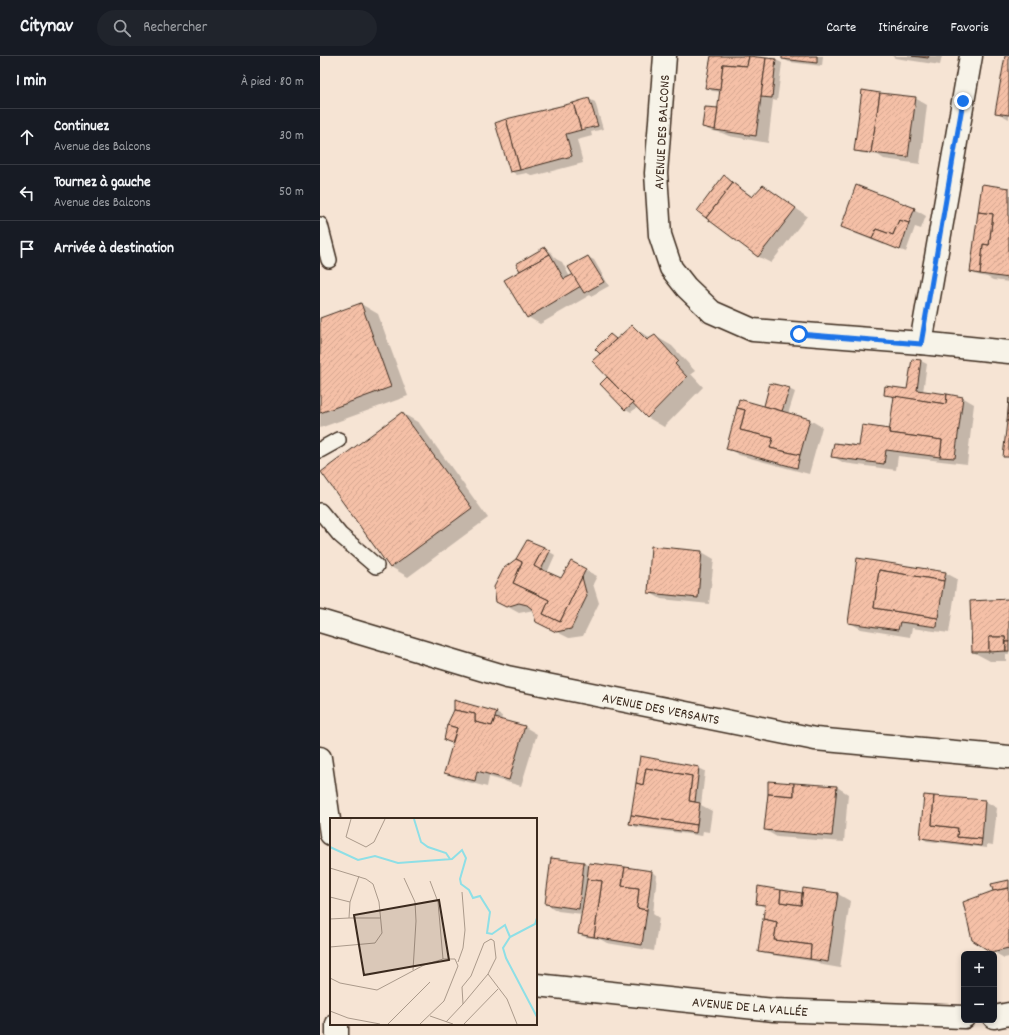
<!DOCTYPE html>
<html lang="fr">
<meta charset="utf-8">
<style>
body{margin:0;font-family:Dekko,sans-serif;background:#20242c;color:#f1f3f6}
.controls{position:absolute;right:12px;bottom:12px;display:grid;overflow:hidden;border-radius:6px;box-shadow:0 2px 6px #0003}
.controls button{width:36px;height:36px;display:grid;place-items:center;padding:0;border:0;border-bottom:1px solid #363941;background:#171b24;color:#f1f3f6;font:20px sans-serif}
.stop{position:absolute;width:12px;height:12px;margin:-9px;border:3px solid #1a73e8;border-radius:50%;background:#fff}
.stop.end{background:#1a73e8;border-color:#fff;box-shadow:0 1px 4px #0008}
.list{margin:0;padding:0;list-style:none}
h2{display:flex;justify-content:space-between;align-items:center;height:52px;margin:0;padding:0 16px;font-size:17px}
h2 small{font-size:13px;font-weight:400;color:#9ea1a6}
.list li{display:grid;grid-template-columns:26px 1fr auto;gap:12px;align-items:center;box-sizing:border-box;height:56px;padding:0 16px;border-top:1px solid #363941}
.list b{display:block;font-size:15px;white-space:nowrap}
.list p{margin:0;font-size:13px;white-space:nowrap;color:#9ea1a6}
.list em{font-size:13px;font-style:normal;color:#9ea1a6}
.icon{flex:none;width:22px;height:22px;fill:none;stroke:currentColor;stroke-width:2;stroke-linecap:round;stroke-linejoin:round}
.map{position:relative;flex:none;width:689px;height:979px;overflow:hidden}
header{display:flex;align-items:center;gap:24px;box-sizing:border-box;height:56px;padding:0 20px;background:#171b24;border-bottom:1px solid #363941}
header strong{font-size:19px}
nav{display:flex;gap:22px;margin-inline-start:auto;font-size:14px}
.search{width:280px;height:36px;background:#20242c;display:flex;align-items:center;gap:10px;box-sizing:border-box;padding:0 14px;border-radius:22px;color:#9ea1a6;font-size:15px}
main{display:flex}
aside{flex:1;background:#171b24}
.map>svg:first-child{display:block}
.shadow{fill:#0003}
.building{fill:url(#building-hatch);stroke:#3b2a1e}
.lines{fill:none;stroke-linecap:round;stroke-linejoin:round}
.service-casing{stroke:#3b2a1e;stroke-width:18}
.minor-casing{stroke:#3b2a1e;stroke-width:25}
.secondary-casing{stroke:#3b2a1e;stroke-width:25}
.service{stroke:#f7f3e8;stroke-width:15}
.minor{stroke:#f7f3e8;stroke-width:22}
.secondary{stroke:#f7f3e8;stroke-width:22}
.route{stroke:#1a73e8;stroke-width:5}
.labels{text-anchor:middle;stroke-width:3;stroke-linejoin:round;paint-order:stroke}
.street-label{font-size:14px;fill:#3b2a1e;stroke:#f7f3e8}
.inset-river{fill:none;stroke:#8edfe6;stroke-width:2}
.inset-road{fill:none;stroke:#ab9a8b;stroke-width:1}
.view{fill:#3b2a1e;fill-opacity:0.15;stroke:#3b2a1e;stroke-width:2}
.inset-edge{fill:none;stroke:#3b2a1e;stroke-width:2}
</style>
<header>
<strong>Citynav</strong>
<div class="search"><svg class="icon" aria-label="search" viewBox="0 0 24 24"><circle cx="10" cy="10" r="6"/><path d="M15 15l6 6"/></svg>Rechercher</div>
<nav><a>Carte</a><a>Itinéraire</a><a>Favoris</a></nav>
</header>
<main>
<aside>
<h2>1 min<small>À pied · 80 m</small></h2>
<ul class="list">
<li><svg class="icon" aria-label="ahead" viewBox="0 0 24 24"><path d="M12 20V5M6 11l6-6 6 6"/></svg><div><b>Continuez</b><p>Avenue des Balcons</p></div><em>30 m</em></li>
<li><svg class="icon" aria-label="left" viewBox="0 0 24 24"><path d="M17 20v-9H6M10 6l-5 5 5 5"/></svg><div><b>Tournez à gauche</b><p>Avenue des Balcons</p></div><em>50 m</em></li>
<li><svg class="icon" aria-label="arrive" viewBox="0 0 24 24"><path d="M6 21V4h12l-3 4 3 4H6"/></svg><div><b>Arrivée à destination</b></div></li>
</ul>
</aside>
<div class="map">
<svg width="689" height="979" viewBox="0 0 689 979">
<defs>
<pattern id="building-hatch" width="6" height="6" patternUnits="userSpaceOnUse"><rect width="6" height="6" fill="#f5c0a7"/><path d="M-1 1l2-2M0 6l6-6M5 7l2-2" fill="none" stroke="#d3a58f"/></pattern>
</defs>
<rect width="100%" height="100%" fill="#f6e4d4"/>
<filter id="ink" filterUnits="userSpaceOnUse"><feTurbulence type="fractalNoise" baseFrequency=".025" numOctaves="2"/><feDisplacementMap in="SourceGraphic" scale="8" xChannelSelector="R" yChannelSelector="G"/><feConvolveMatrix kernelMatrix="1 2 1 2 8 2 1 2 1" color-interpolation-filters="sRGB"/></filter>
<g filter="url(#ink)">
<!-- shadow -->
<g class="shadow">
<path d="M392 0H424L456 4 462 7 457 45 453 44 448 87 409 80 402 77 389 74 383 71 399 53 401 36 392 35 387 31Z"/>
<path d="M463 0H503L502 10 469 6 463 3Z"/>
<path d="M572 0H622L620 9 575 2Z"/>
<path d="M686 0H689V63L676 56Z"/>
<path d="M595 42 607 49 600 108 564 103 558 99 541 97 535 94Z"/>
<path d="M269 43 275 46 283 73 271 76 272 80 257 84 263 107 213 120 207 117 197 119 191 115Z"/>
<path d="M405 121 433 141 443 130 487 160 451 207 439 201 378 155Z"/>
<path d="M689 133V226L673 224 667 221 657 219 651 216Z"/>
<path d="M594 153 606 160 601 173 595 171 586 196 565 188 564 189 534 177 522 170Z"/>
<path d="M225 192 231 196 236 203 242 206 250 221 254 219 268 201 274 204 289 230 271 240 270 239 220 268 208 261 203 215Z"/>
<path d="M41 248 58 258 88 340 0 372V263Z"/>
<path d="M312 270 331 283 335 280 352 290 375 315 371 318 383 331 344 371 327 361 318 351 311 356 306 353 287 323 292 325 281 298 291 279 297 283Z"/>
<path d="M601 305 607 308 603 336 642 341 654 348 647 408 578 400 576 414 524 407 512 400 540 392 543 370 570 374 575 342 565 338 588 334Z"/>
<path d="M469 333 475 336 468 358 490 364 502 371 489 418 419 399 407 392 449 352 445 349Z"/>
<path d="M82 357 99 367 168 462 88 521 71 511Z"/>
<path d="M332 491 382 496 394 503 389 548 341 543 329 536Z"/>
<path d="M223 492 235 499 227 517 241 523 265 514 277 520 273 528 279 547 263 580 249 582 217 566 214 554 199 557 177 545Z"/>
<path d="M626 517 637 523 629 577 592 572 590 581 541 573 529 566Z"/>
<path d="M689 544V598H686V605H670L653 596Z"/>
<path d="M176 657 182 660 181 665 205 671 217 678 201 730 169 721 167 731 137 723 125 717 133 688 125 684 128 669Z"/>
<path d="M379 712 385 715 381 749 392 755 389 776 383 775 382 780 316 771 310 767Z"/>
<path d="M517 731 528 738 524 786 457 781 445 774Z"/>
<path d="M665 745 677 752 673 789 667 788V792L607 785 602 782Z"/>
<path d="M232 803 264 807 269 810 331 816 337 819 333 858 339 862 334 895 287 887 280 883 265 881 259 878 262 858 238 855 226 848Z"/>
<path d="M689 825V901L684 902 672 895 674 836Z"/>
<path d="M482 838H518L530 845 520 912 503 909 497 906 445 898 439 895 446 852 437 847Z"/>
</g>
<!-- building -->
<g class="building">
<path d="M391 0H429L427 10 403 8 400 34 385 32Z"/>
<path d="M429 0 446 2 436 80 395 74 403 8 427 10Z"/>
<path d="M462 0H497V7L462 3Z"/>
<path d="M592 0H609L608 2Z"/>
<path d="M685 0H689V59L675 57Z"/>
<path d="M446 2 456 3 452 42 441 41Z"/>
<path d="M542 34 560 37 551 97 534 95Z"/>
<path d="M560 37 596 41 588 101 551 97Z"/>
<path d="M269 42 278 70 261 74 253 47Z"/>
<path d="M253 47 261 74 246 78 252 100 200 114 186 63Z"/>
<path d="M385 51 398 52 395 74 382 71Z"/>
<path d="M186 63 200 114 190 116 175 67Z"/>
<path d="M404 119 413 127 386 162 377 155Z"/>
<path d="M413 127 432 141 443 129 476 152 438 201 386 162Z"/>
<path d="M662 128 689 132V222L660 218 663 188 669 189 673 158 658 156Z"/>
<path d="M536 129 595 152 589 167 579 164 573 179 556 173 552 183 521 171Z"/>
<path d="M658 156 673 158 669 189 663 188 660 218 650 216Z"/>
<path d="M579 164 589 167 580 194 552 183 556 173 573 179Z"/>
<path d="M225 191 230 198 200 215 196 208Z"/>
<path d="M230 198 244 223 254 218 261 230 207 262 184 224Z"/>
<path d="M268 200 284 226 264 237 248 211Z"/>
<path d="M41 247 71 331 0 357V262Z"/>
<path d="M312 269 327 284 335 279 358 305 355 308 367 321 327 362 272 305Z"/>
<path d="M290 278 296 283 280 298 275 293Z"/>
<path d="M592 303 601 304 597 334 627 338 626 348 564 339 565 330 587 333Z"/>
<path d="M287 321 313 347 305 354 280 328Z"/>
<path d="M450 327 470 332 462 355 444 350Z"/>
<path d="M627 338 643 341 635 402 620 401 622 384 569 377 574 340 626 348Z"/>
<path d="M689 342V365H687Z"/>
<path d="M419 343 490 363 480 399 450 392 453 382 420 374 425 354 417 352Z"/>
<path d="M417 352 425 354 420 374 453 382 450 392 480 399 477 412 406 393Z"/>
<path d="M82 356 152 452 70 512 1 416Z"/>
<path d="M687 365H689V401H683Z"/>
<path d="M542 369 569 373V377L622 384 620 401 566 394 564 408 511 401 514 387 539 390Z"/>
<path d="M207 484 224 491 214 510 241 522 251 505 266 513 240 566 223 558 229 544 193 527 202 506 196 503Z"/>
<path d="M331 490 382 495 378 542 328 537Z"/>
<path d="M224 491 230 495 221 514 214 510Z"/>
<path d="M537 502 626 516 624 525 559 514 554 552 618 562 617 571 580 566 578 574 528 567Z"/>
<path d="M196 503 202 506 193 527 229 544 223 558 240 566 262 521 267 540 251 573 236 576 216 566 212 553 207 549 199 547 186 551 176 546 174 531 184 512Z"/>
<path d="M559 514 624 525 618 562 554 552Z"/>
<path d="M689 543V586H686L685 581H669V596H652L650 545Z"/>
<path d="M669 581H685L686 595 669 596Z"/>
<rect x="686" y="586" width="3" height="9"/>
<path d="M134 644 177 656 172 670 155 666V658L134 654Z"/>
<path d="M134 654 155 658V666L172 670 175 662 205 670 189 724 157 715 155 725 124 717 137 672 127 669Z"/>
<path d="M127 669 137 672 132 687 124 684Z"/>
<path d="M320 700 379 711 375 746 369 745 372 720 326 712 323 729 316 727Z"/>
<path d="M326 712 372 720 369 745 380 747 377 769 311 759 316 727 323 729Z"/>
<path d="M448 725 474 727V740L448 738Z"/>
<path d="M474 727 517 730 512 780 444 774 448 738 474 740Z"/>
<path d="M604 739 614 740 612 769 638 772 637 781 662 783 661 790 600 782Z"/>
<path d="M614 740 665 744 662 783 637 781 638 772 612 769Z"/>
<path d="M311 759 377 769 376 777 309 768Z"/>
<path d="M231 802 264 806 259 853 225 848Z"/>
<path d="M269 807 305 811 302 830 319 832 317 852 327 854 322 889 274 881 282 825 267 823Z"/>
<path d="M305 811 332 815 327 854 317 852 319 832 302 830Z"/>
<path d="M267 823 282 825 274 881 258 878Z"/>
<path d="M689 824V832L673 835 671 828Z"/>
<path d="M438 830 461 834 460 846 481 849 483 832 518 837 508 906 490 903 491 889 454 884 457 866 443 863 445 849 436 848Z"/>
<path d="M689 832V892L671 896 652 884 643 846 673 835Z"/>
<path d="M461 834 482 837 481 849 460 846Z"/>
<path d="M443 863 457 866 454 884 491 889 490 903 438 896Z"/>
</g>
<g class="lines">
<!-- service casing -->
<g class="service-casing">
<g id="service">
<path d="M0 169 9 204"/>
<path d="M0 394 18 384"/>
<path d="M0 455 20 479 56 510"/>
</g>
</g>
<!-- minor casing -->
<g class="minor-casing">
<g id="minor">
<path d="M345 0 336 117 340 179 351 212 366 231 392 256 433 274 601 287 689 296"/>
<path d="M601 287 651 0"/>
<path d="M0 565 187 621 495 683 689 701"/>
<path d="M216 929 454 954 644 961"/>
<path d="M674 961 689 958"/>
</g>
</g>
<!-- secondary casing -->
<g class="secondary-casing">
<g id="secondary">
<path d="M0 702 11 778"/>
<path d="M17 979V968"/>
</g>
</g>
<!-- service -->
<use href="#service" class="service"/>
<!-- minor -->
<use href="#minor" class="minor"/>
<!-- secondary -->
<use href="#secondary" class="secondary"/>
</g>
</g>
<g class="lines" filter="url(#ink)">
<!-- route -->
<path class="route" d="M479 278 601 288 643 45"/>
</g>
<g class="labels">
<!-- street labels -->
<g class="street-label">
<text transform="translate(341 76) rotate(-87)" y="5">AVENUE DES BALCONS</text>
<text transform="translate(341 652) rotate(11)" y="5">AVENUE DES VERSANTS</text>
<text transform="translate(430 950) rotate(5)" y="5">AVENUE DE LA VALLÉE</text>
</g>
</g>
<!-- overview -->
<g transform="translate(10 762)">
<rect width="207" height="207" fill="#f6e4d4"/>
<path class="inset-river" d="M84 1 91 24 98 29 116 35 120 41M0 29 28 42 45 38 68 45 122 41 132 32 136 40 130 61 131 66 139 72 143 80 150 78 160 94 157 115 162 116 175 107 180 119M207 100 205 106 180 119 173 130 176 140 207 199"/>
<path class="inset-road" d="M21 1 16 19 36 29 44 24 55 1M0 50 36 61 43 66 49 84 52 115 45 125 0 129M74 60 85 84 86 103 83 152M100 63 108 84 113 141M0 79 20 84 19 100 0 101M20 84 29 58M19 100H50M128 144 133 130 135 112 132 74M158 156 177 181 187 206M0 160 10 165 47 172 94 147 113 141H125L128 148 114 183 90 206M0 193 18 200 50 206M100 198 123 206M116 204 133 186 158 156 166 140 164 123 161 121 154 125 141 158 132 169 133 186M58 206 100 164M134 206 168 171"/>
<path class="view" d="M109 82 119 142 34 157 24 97Z"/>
<rect width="207" height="207" class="inset-edge"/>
</g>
</svg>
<div class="controls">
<button>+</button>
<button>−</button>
</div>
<div class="stop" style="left:479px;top:278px"></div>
<div class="stop end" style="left:643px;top:45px"></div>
</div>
</main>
